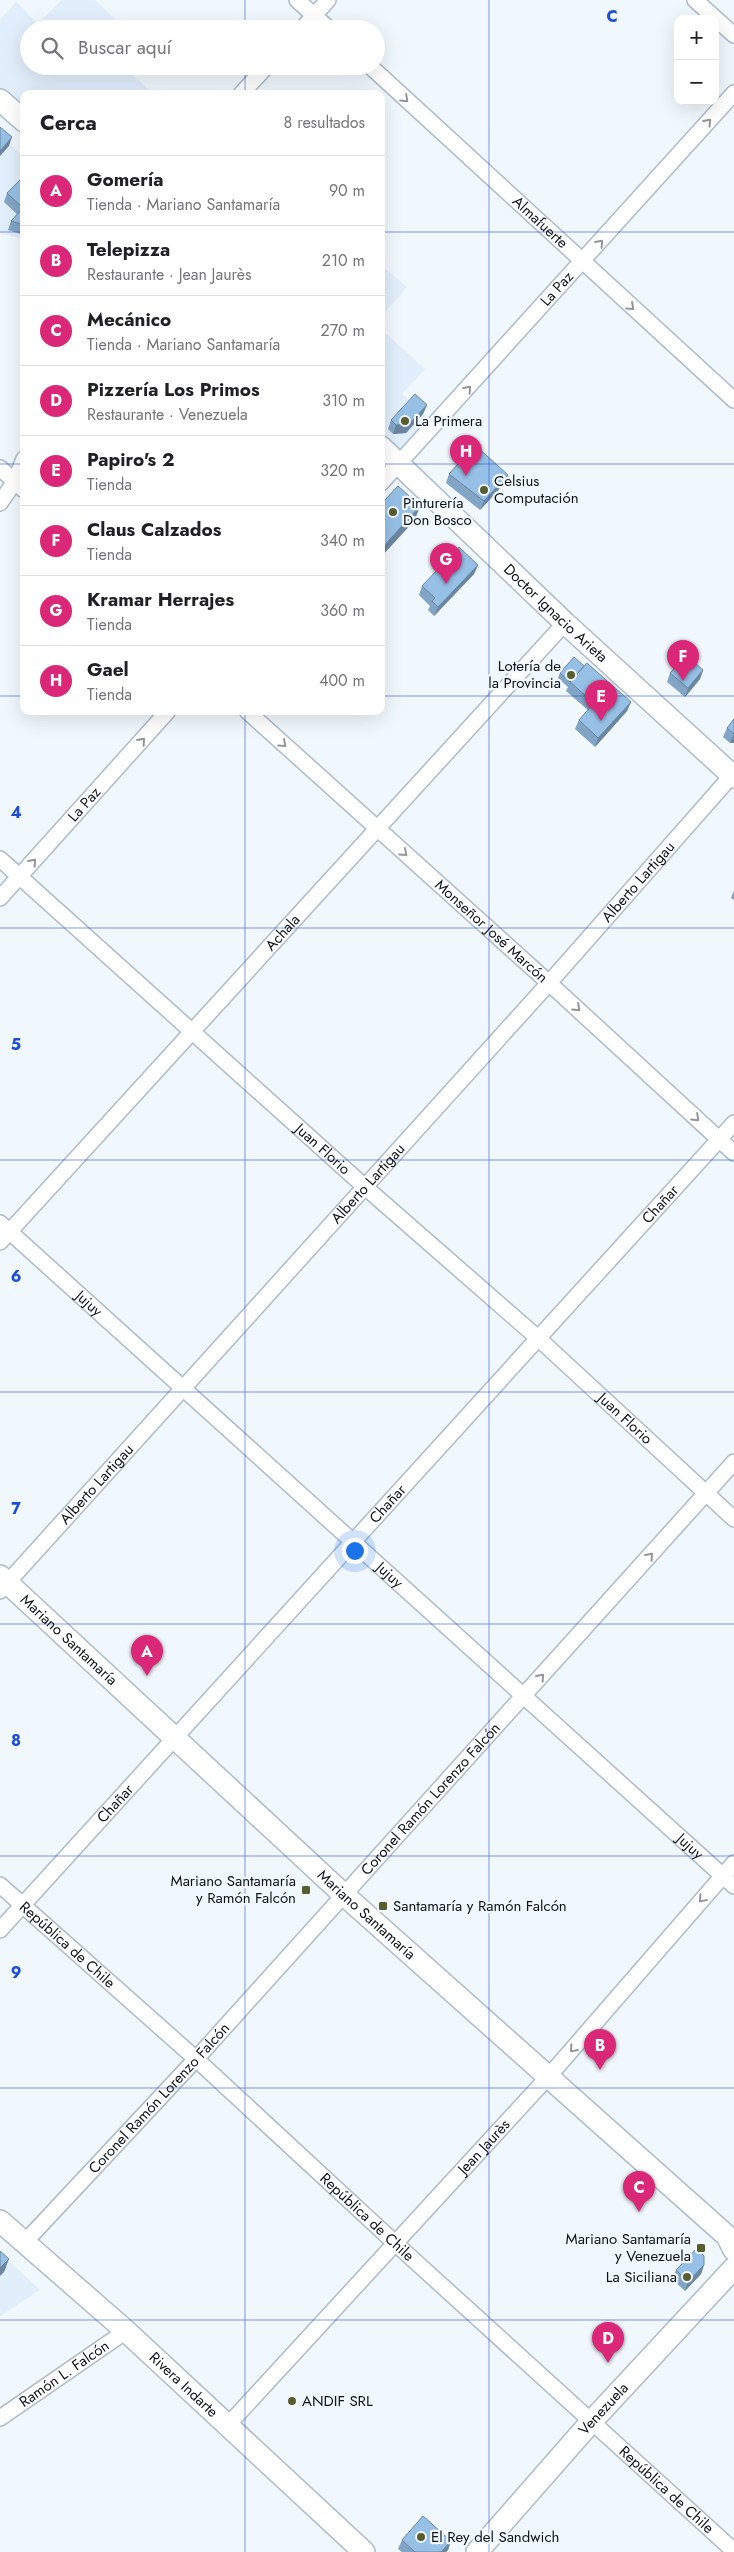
<!DOCTYPE html>
<html lang="es">
<meta charset="utf-8">
<style>
body{margin:0;font-family:Jost,sans-serif;background:#f6f6f6;color:#202124}
.controls{position:absolute;right:15px;top:15px;display:grid;overflow:hidden;border-radius:10px;box-shadow:0 5px 20px #0002}
.controls button{width:45px;height:45px;display:grid;place-items:center;padding:0;border:0;border-bottom:1px solid #e0e0e0;background:#fff;color:#202124;font:25px sans-serif}
.you{position:absolute;left:354px;top:1550px;width:18px;height:18px;margin:-12px;border:4px solid #fff;border-radius:50%;background:#1a73e8;box-shadow:0 0 0 8px #1a73e833}
.badge{display:grid;place-items:center;width:32px;height:32px;border-radius:50%;background:#db2777;color:#fff;font-size:16px;font-weight:700}
.pin{position:absolute;translate:-50% -41px;filter:drop-shadow(0 1px 2px #0008)}
.pin::after{content:'';position:absolute;top:26px;width:18px;height:15px;background:inherit;clip-path:polygon(0 0,100% 0,50% 100%)}
.list{margin:0;padding:0;list-style:none}
h2{display:flex;justify-content:space-between;align-items:center;height:65px;margin:0;padding:0 20px;font-size:21px}
h2 small{font-size:16px;font-weight:400;color:#757577}
.list li{display:grid;grid-template-columns:32px 1fr auto;gap:15px;align-items:center;box-sizing:border-box;height:70px;padding:0 20px;border-top:1px solid #e0e0e0}
.list b{display:block;font-size:19px;white-space:nowrap}
.list p{margin:0;font-size:16px;white-space:nowrap;color:#757577}
.list em{font-size:16px;font-style:normal;color:#757577}
.icon{flex:none;width:28px;height:28px;fill:none;stroke:currentColor;stroke-width:2;stroke-linecap:round;stroke-linejoin:round}
.map{position:relative;flex:none;width:734px;height:2552px;overflow:hidden}
.search{position:absolute;background:#fff;box-shadow:0 5px 20px #0002;left:20px;top:20px;width:365px;height:55px;display:flex;align-items:center;gap:12px;box-sizing:border-box;padding:0 18px;border-radius:28px;color:#757577;font-size:19px}
.panel{position:absolute;background:#fff;box-shadow:0 5px 20px #0002;left:20px;top:90px;width:365px;height:625px;border-radius:10px}
.map>svg:first-child{display:block}
.built{fill:#e1eefb}
.lines{fill:none;stroke-linecap:round;stroke-linejoin:round}
.street-casing{stroke:#acbccb;stroke-width:18}
.secondary-casing{stroke:#acbccb;stroke-width:24}
.street{stroke:#fff;stroke-width:15}
.secondary{stroke:#fff;stroke-width:21}
.wall{fill:#82a5c6}
.shaded-wall{fill:#6a86a1}
.building{fill:#97c0e6;stroke:#6a86a1}
.oneway{stroke:#939598}
.grid{fill:none;stroke:#1d4ed8;stroke-width:1;stroke-opacity:0.55}
.poi-dot{fill:#575d2c;stroke:#f0f7fd;stroke-width:2}
.labels{text-anchor:middle;stroke-width:4.5;stroke-linejoin:round;paint-order:stroke}
.street-label{font-size:15px;fill:#0e1419;stroke:#f0f7fd}
.poi-label{font-size:15px;fill:#0e1419;stroke:#f0f7fd;text-anchor:start}
.grid-label{font-size:16px;text-anchor:middle;font-weight:bold;fill:#1d4ed8;stroke:#f0f7fd;stroke-width:4.5;stroke-linejoin:round;paint-order:stroke}
</style>
<div class="map">
<svg width="734" height="2552" viewBox="0 0 734 2552">
<rect width="100%" height="100%" fill="#f0f7fd"/>
<!-- built -->
<g class="built">
<path d="M62 0H95L125 29H29V66H123L153 94H24V116L0 95V20L16 2 38 24Z"/>
<path d="M0 136 24 157V239L0 233Z"/>
<path d="M381 265 407 287 381 317Z"/>
<path d="M381 329 425 369 402 394 429 419 402 448H397L381 442Z"/>
<path d="M0 2253 40 2290 0 2316Z"/>
</g>
<g class="lines">
<!-- street casing -->
<g class="street-casing">
<g id="street">
<path d="M297 0 329 29"/>
<path d="M695 0 734 35"/>
<path d="M302 29 328 0"/>
<path id="s1" d="M370 66 734 400"/>
<path d="M241 94 267 66"/>
<path d="M0 468 24 490"/>
<path id="s2" d="M381 483 734 93"/>
<path d="M0 503 15 481 24 459"/>
<path id="s3" d="M247 711 549 983 734 1153"/>
<path id="s4" d="M0 859 365 1187 539 1339 734 1519"/>
<path id="s5" d="M0 898 168 711"/>
<path id="s6" d="M0 1223 734 1886"/>
<path id="s7" d="M0 1242 565 623"/>
<path id="s8" d="M0 1591 549 983 734 773"/>
<path id="s9" d="M0 1885 196 2059 395 2243 734 2551"/>
<path id="s10" d="M0 1930 734 1123"/>
<path id="s11" d="M24 2243 196 2059 734 1462"/>
<path id="s12" d="M0 2418 126 2331"/>
<path id="s13" d="M228 2425 549 2076 734 1863"/>
</g>
</g>
<!-- secondary casing -->
<g class="secondary-casing">
<g id="secondary">
<path d="M0 100 24 121"/>
<path id="s14" d="M381 447 565 623 734 777"/>
<path id="s15" d="M0 1576 343 1894 727 2236 734 2250"/>
<path id="s16" d="M0 2221 126 2331 364 2552"/>
<path id="s17" d="M477 2552 591 2422 734 2268"/>
</g>
</g>
<!-- street -->
<use href="#street" class="street"/>
<!-- secondary -->
<use href="#secondary" class="secondary"/>
</g>
<!-- wall -->
<g class="wall">
<path d="M24 176V235L8 230 11 221 17 214 4 202 7 193Z"/>
<path d="M427 405 423 414 406 433 393 434 388 429 391 420Z"/>
<path d="M449 474 508 475 504 484 480 510 446 483Z"/>
<path d="M478 565 474 574 434 616 428 610 430 606 419 595 422 586Z"/>
<path d="M584 666 631 702 627 711 595 747 575 729 579 720 588 710 566 691 568 687 558 678 560 673Z"/>
<path d="M703 670 700 679 685 697 667 682 670 673Z"/>
<path d="M734 719V743H730L723 737 727 728Z"/>
<path d="M734 890V900L731 898Z"/>
<path d="M704 2265 701 2274 685 2291 672 2279 676 2270Z"/>
<path d="M402 2540 451 2541 448 2550 446 2552H402L398 2549Z"/>
</g>
<!-- shaded-wall -->
<g class="shaded-wall">
<path d="M12 137 9 146 0 156V151Z"/>
<path d="M427 405 423 414 406 433 393 434 396 425Z"/>
<path d="M508 475 504 484 480 510 484 501Z"/>
<path d="M420 506 415 520 381 557V549Z"/>
<path d="M478 565 474 574 434 616 438 607Z"/>
<path d="M703 670 700 679 685 697 688 688Z"/>
<path d="M631 702 627 711 595 747 598 738Z"/>
<path d="M734 734V743H730Z"/>
<path d="M9 2259 4 2272 0 2276V2268Z"/>
<path d="M704 2265 701 2274 685 2291 688 2282Z"/>
<path d="M451 2541 448 2550 446 2552H441Z"/>
</g>
<!-- building -->
<g class="building">
<path d="M0 127 12 137 0 151Z"/>
<path d="M24 176V225L11 221 23 208 7 193Z"/>
<path d="M415 394 427 405 409 424 396 425 391 420Z"/>
<path d="M475 445 508 475 484 501 449 474Z"/>
<path d="M398 486 420 506 381 549V504Z"/>
<path d="M459 547 478 565 438 607 432 601 435 598 422 586Z"/>
<path d="M686 655 703 670 688 688 670 673Z"/>
<path d="M574 657 584 666 570 682 560 673Z"/>
<path d="M587 663 631 702 598 738 579 720 594 703 570 682Z"/>
<path d="M734 719V734L727 728Z"/>
<path d="M697 2248 704 2256V2265L688 2282 676 2270Z"/>
<path d="M0 2251 9 2259 0 2268Z"/>
<path d="M423 2516 451 2541 441 2552H415L402 2540Z"/>
</g>
<!-- one-way arrows -->
<defs><path id="oneway-chevron" d="M-2-3.5L2.5 0L-2 3.5" fill="none" stroke-width="1.6" stroke-linecap="round" stroke-linejoin="round" transform="scale(1.25)"/></defs>
<g class="oneway">
<use href="#oneway-chevron" transform="translate(405 99) rotate(43)"/>
<use href="#oneway-chevron" transform="translate(708 122) rotate(-48)"/>
<use href="#oneway-chevron" transform="translate(600 243) rotate(-48)"/>
<use href="#oneway-chevron" transform="translate(631 307) rotate(42)"/>
<use href="#oneway-chevron" transform="translate(468 389) rotate(-48)"/>
<use href="#oneway-chevron" transform="translate(142 741) rotate(-48)"/>
<use href="#oneway-chevron" transform="translate(283 744) rotate(42)"/>
<use href="#oneway-chevron" transform="translate(404 853) rotate(42)"/>
<use href="#oneway-chevron" transform="translate(33 862) rotate(-48)"/>
<use href="#oneway-chevron" transform="translate(577 1008) rotate(43)"/>
<use href="#oneway-chevron" transform="translate(696 1118) rotate(43)"/>
<use href="#oneway-chevron" transform="translate(650 1556) rotate(-48)"/>
<use href="#oneway-chevron" transform="translate(541 1677) rotate(-48)"/>
<use href="#oneway-chevron" transform="translate(702 1899) rotate(131)"/>
<use href="#oneway-chevron" transform="translate(573 2049) rotate(131)"/>
</g>
<!-- grid -->
<path class="grid" d="M245 0V29M489 0V2552M245 66V94M0 232H24M381 232H734M0 464H24M381 464H734M0 696H24M381 696H734M245 711V2552M0 928H734M0 1160H734M0 1392H734M0 1624H734M0 1856H734M0 2088H734M0 2320H734"/>
<!-- markers -->
<g class="poi-dot">
<circle cx="405" cy="421" r="5"/>
<circle cx="484" cy="490" r="5"/>
<circle cx="393" cy="512" r="5"/>
<circle cx="571" cy="675" r="5"/>
<rect x="301" y="1885" width="10" height="10" rx="2.5"/>
<rect x="378" y="1901" width="10" height="10" rx="2.5"/>
<rect x="696" y="2243" width="10" height="10" rx="2.5"/>
<circle cx="687" cy="2277" r="5"/>
<circle cx="292" cy="2401" r="5"/>
<circle cx="421" cy="2537" r="5"/>
</g>
<g class="labels">
<!-- street labels -->
<g class="street-label">
<text dy="5" stroke="none"><textPath href="#s1" startOffset="231">Almafuerte</textPath></text>
<text dy="5" stroke="none"><textPath href="#s2" startOffset="262">La Paz</textPath></text>
<text dy="5" stroke="none"><textPath href="#s14" startOffset="241">Doctor Ignacio Arieta</textPath></text>
<text dy="5" stroke="none"><textPath href="#s5" startOffset="126">La Paz</textPath></text>
<text dy="5" stroke="none"><textPath href="#s8" startOffset="954">Alberto Lartigau</textPath></text>
<text dy="5" stroke="none"><textPath href="#s3" startOffset="329">Monseñor José Marcón</textPath></text>
<text dy="5" stroke="none"><textPath href="#s7" startOffset="419">Achala</textPath></text>
<text dy="5" stroke="none"><textPath href="#s4" startOffset="434">Juan Florio</textPath></text>
<text dy="5" stroke="none"><textPath href="#s8" startOffset="549">Alberto Lartigau</textPath></text>
<text dy="5" stroke="none"><textPath href="#s10" startOffset="981">Chañar</textPath></text>
<text dy="5" stroke="none"><textPath href="#s6" startOffset="120">Jujuy</textPath></text>
<text dy="5" stroke="none"><textPath href="#s4" startOffset="839">Juan Florio</textPath></text>
<text dy="5" stroke="none"><textPath href="#s8" startOffset="144">Alberto Lartigau</textPath></text>
<text dy="5" stroke="none"><textPath href="#s10" startOffset="576">Chañar</textPath></text>
<text dy="5" stroke="none"><textPath href="#s6" startOffset="525">Jujuy</textPath></text>
<text dy="5" stroke="none"><textPath href="#s15" startOffset="94">Mariano Santamaría</textPath></text>
<text dy="5" stroke="none"><textPath href="#s11" startOffset="602">Coronel Ramón Lorenzo Falcón</textPath></text>
<text dy="5" stroke="none"><textPath href="#s10" startOffset="171">Chañar</textPath></text>
<text dy="5" stroke="none"><textPath href="#s6" startOffset="930">Jujuy</textPath></text>
<text dy="5" stroke="none"><textPath href="#s15" startOffset="499">Mariano Santamaría</textPath></text>
<text dy="5" stroke="none"><textPath href="#s9" startOffset="90">República de Chile</textPath></text>
<text dy="5" stroke="none"><textPath href="#s11" startOffset="198">Coronel Ramón Lorenzo Falcón</textPath></text>
<text dy="5" stroke="none"><textPath href="#s13" startOffset="378">Jean Jaurès</textPath></text>
<text dy="5" stroke="none"><textPath href="#s9" startOffset="495">República de Chile</textPath></text>
<text dy="5" stroke="none"><textPath href="#s12" startOffset="78">Ramón L. Falcón</textPath></text>
<text dy="5" stroke="none"><textPath href="#s16" startOffset="246">Rivera Indarte</textPath></text>
<text dy="5" stroke="none"><textPath href="#s17" startOffset="191">Venezuela</textPath></text>
<text dy="5" stroke="none"><textPath href="#s9" startOffset="900">República de Chile</textPath></text>
</g>
<!-- poi labels -->
<g class="poi-label">
<text x="415" y="426">La Primera</text>
<text x="494" y="486">Celsius<tspan x="494" dy="17">Computación</tspan></text>
<text x="403" y="508">Pinturería<tspan x="403" dy="17">Don Bosco</tspan></text>
<text x="561" y="671" text-anchor="end">Lotería de<tspan x="561" dy="17">la Provincia</tspan></text>
<text x="296" y="1886" text-anchor="end">Mariano Santamaría<tspan x="296" dy="17">y Ramón Falcón</tspan></text>
<text x="393" y="1911">Santamaría y Ramón Falcón</text>
<text x="691" y="2244" text-anchor="end">Mariano Santamaría<tspan x="691" dy="17">y Venezuela</tspan></text>
<text x="677" y="2282" text-anchor="end">La Siciliana</text>
<text x="302" y="2406">ANDIF SRL</text>
<text x="431" y="2542">El Rey del Sandwich</text>
</g>
</g>
<g class="grid-label">
<text x="612" y="22">C</text>
<text x="16" y="818">4</text>
<text x="16" y="1050">5</text>
<text x="16" y="1282">6</text>
<text x="16" y="1514">7</text>
<text x="16" y="1746">8</text>
<text x="16" y="1978">9</text>
</g>
</svg>
<div class="controls">
<button>+</button>
<button>−</button>
</div>
<div class="you"></div>
<div class="pin badge" style="left:147px;top:1676px">A</div>
<div class="pin badge" style="left:600px;top:2070px">B</div>
<div class="pin badge" style="left:639px;top:2212px">C</div>
<div class="pin badge" style="left:608px;top:2363px">D</div>
<div class="pin badge" style="left:601px;top:721px">E</div>
<div class="pin badge" style="left:683px;top:681px">F</div>
<div class="pin badge" style="left:446px;top:584px">G</div>
<div class="pin badge" style="left:466px;top:476px">H</div>
<div class="search"><svg class="icon" aria-label="search" viewBox="0 0 24 24"><circle cx="10" cy="10" r="6"/><path d="M15 15l6 6"/></svg>Buscar aquí</div>
<section class="panel">
<h2>Cerca<small>8 resultados</small></h2>
<ul class="list">
<li><span class="badge">A</span><div><b>Gomería</b><p>Tienda · Mariano Santamaría</p></div><em>90 m</em></li>
<li><span class="badge">B</span><div><b>Telepizza</b><p>Restaurante · Jean Jaurès</p></div><em>210 m</em></li>
<li><span class="badge">C</span><div><b>Mecánico</b><p>Tienda · Mariano Santamaría</p></div><em>270 m</em></li>
<li><span class="badge">D</span><div><b>Pizzería Los Primos</b><p>Restaurante · Venezuela</p></div><em>310 m</em></li>
<li><span class="badge">E</span><div><b>Papiro's 2</b><p>Tienda</p></div><em>320 m</em></li>
<li><span class="badge">F</span><div><b>Claus Calzados</b><p>Tienda</p></div><em>340 m</em></li>
<li><span class="badge">G</span><div><b>Kramar Herrajes</b><p>Tienda</p></div><em>360 m</em></li>
<li><span class="badge">H</span><div><b>Gael</b><p>Tienda</p></div><em>400 m</em></li>
</ul>
</section>
</div>
